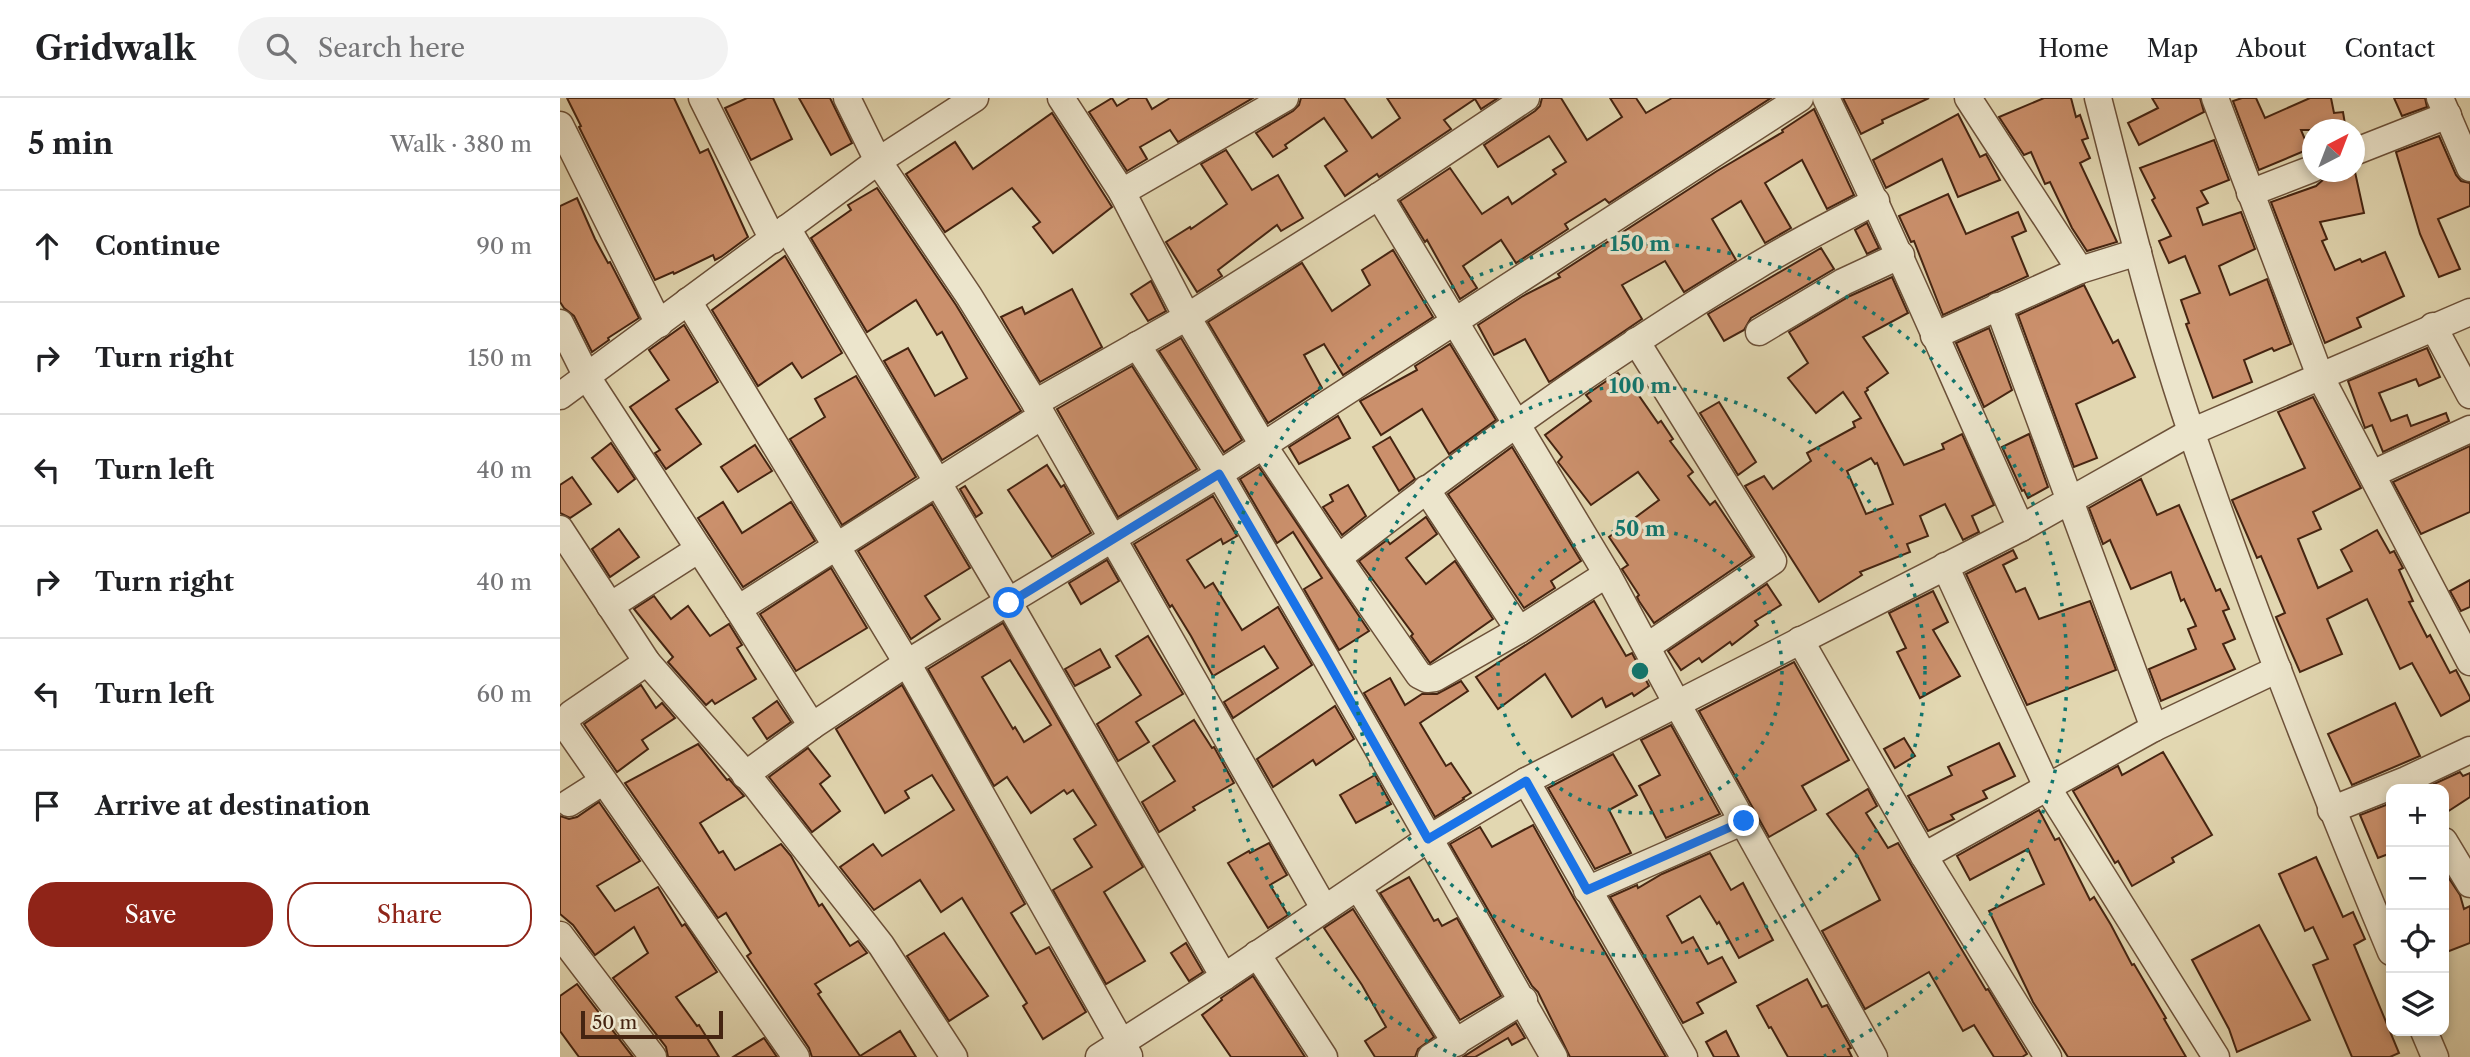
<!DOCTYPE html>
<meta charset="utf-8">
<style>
body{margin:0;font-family:"Libre Caslon Text",serif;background:#f2f2f2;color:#202124}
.controls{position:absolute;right:21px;bottom:21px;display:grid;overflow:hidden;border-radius:14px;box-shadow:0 4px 10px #0003}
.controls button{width:63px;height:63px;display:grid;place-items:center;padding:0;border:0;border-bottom:2px solid #e0e0e0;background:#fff;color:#202124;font:35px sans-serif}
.compass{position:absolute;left:1742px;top:21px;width:63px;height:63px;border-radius:50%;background:#fff;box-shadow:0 4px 10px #0003;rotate:42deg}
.scale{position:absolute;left:21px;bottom:18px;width:142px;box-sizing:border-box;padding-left:7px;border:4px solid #452411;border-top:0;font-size:19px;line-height:24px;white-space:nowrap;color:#452411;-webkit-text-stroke:5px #ece5cc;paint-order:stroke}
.stop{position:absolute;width:21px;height:21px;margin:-16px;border:5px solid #1a73e8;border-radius:50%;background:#fff}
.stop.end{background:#1a73e8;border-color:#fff;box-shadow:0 2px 7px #0008}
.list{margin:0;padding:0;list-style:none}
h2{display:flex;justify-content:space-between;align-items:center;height:91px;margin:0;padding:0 28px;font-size:30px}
h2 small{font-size:23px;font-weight:400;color:#757577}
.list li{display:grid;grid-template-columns:46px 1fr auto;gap:21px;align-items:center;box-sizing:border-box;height:112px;padding:0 28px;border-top:2px solid #e0e0e0}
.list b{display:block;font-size:26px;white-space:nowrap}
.list em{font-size:23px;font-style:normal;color:#757577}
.actions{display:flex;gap:14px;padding:21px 28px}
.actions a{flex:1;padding:16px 0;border:2px solid #8f2418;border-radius:28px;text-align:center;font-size:24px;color:#8f2418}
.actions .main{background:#8f2418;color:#fff}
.icon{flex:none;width:38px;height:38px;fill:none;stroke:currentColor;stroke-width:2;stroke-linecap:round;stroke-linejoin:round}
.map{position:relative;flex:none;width:1910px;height:959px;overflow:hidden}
header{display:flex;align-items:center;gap:42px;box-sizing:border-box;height:98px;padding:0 35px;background:#fff;border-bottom:2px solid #e0e0e0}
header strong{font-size:33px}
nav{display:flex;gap:38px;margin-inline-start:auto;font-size:24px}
.search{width:490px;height:63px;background:#f2f2f2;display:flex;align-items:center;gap:18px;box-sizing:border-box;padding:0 24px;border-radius:38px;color:#757577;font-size:26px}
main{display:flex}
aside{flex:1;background:#fff}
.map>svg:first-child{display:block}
.building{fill:#cb906c;stroke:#452411;stroke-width:2;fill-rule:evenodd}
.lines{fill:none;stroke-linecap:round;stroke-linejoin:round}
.minor-casing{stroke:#6c5139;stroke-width:29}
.minor{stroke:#ece5cc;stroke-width:26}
.route{stroke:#1a73e8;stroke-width:9}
.ring{fill:none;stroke:#0f766e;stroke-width:3.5;stroke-dasharray:3.5 7}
.centre{fill:#0f766e;stroke:#ece5cc;stroke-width:3.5}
.ring-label{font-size:21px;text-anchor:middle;font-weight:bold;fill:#0f766e;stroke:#ece5cc;stroke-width:7;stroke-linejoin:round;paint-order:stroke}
</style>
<header>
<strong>Gridwalk</strong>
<div class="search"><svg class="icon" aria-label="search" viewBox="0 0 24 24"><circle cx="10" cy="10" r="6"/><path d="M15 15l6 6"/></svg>Search here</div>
<nav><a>Home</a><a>Map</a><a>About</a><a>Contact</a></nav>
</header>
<main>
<aside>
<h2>5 min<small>Walk · 380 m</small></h2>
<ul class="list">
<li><svg class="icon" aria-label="ahead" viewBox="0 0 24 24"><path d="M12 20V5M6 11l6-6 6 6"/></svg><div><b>Continue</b></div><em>90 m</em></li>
<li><svg class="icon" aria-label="right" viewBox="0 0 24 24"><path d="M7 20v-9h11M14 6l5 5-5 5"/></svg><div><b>Turn right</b></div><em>150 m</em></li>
<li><svg class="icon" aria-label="left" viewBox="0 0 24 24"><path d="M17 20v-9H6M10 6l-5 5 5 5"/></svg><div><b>Turn left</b></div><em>40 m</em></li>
<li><svg class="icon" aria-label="right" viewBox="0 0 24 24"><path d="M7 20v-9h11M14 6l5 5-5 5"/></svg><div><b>Turn right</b></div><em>40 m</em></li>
<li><svg class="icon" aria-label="left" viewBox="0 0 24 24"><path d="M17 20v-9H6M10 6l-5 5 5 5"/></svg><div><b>Turn left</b></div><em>60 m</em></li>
<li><svg class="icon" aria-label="arrive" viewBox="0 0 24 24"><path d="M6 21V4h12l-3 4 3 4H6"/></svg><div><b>Arrive at destination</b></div></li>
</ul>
<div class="actions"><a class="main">Save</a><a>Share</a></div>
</aside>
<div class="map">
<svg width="1910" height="959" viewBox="0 0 1910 959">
<rect width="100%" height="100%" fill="#e2d7b1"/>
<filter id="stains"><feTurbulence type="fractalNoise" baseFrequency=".00286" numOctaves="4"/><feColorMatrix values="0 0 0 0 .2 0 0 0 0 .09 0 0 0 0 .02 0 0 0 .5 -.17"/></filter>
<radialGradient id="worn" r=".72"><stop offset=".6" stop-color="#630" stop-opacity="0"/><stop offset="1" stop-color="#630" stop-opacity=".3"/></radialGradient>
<!-- building -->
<g class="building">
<path d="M7 0H114L140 55 148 51 188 139 161 159 155 162 153 157 114 176 113 174 95 182 19 29 21 28Z"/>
<path d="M187 0H213L232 41 191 62 165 10Z"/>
<path d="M239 0H270L292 45 271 57Z"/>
<path d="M552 0 557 8 570 0H586L592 11 610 0H693L618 44 610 32 580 49 587 61 567 73 529 14Z"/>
<path d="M741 0H784L812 40 840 20 827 0H938L921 11 915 1 884 22 891 31 819 79 817 76 785 98 765 68 787 53 764 20 725 47 727 50 713 59 696 35 733 13 739 7Z"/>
<path d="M982 0H1001L1027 42 1062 19 1050 0H1076L1086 15 1112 0H1211L1049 105 1045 101 1005 126 1008 131 956 165 941 142 903 168 917 190 900 201 867 142 865 144 840 103 890 70 922 116 948 99 952 106 996 76 993 72 1006 64 989 38 938 69 924 47 975 13 980 8Z"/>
<path d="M1283 0H1369L1322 22 1323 25 1301 36Z"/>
<path d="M1484 0H1511L1516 19 1520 17 1528 40 1522 42 1530 60 1520 65 1557 144 1527 153 1512 130 1490 84 1485 86 1471 54 1464 57 1439 19Z"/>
<path d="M1592 0H1640L1644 14 1579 47 1568 25 1598 10Z"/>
<path d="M1682 0H1696L1705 20 1750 0H1771L1774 15 1783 14 1786 32H1741L1749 51 1699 72 1673 3Z"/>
<path d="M1834 0H1865L1867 9 1842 18Z"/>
<path d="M1254 11 1294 97 1267 111 1242 62 1205 85 1231 130 1205 145 1181 103 1152 121 1176 162 1124 194 1105 163 1062 187 1082 221 991 283 989 284 965 241 934 257 918 227 963 198 1000 179 998 176 1157 73 1223 34 1222 32Z"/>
<path d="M492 15 552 109 493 155 473 129 480 124 452 90 385 134 346 76 395 44 413 71Z"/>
<path d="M1398 16 1420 59 1426 56 1440 82 1398 99 1382 61 1326 90 1313 62Z"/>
<path d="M1879 38 1896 77 1901 83 1910 85V108L1878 121 1900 171 1879 179 1860 136 1836 54Z"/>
<path d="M1654 42 1669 82 1641 93 1648 105 1637 110 1643 127 1681 114 1695 151 1659 168 1670 197 1707 181 1731 246 1714 253 1712 250 1684 262 1692 284 1653 300 1626 226 1629 225 1621 202 1640 195 1625 158 1609 165 1599 143 1611 138 1592 102 1595 100 1580 70Z"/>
<path d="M666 52 692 92 718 77 743 120 721 133 717 127 658 172 662 178 637 194 606 144 630 129 631 131 667 106 641 66Z"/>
<path d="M1776 74H1795L1804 115 1760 124 1767 141 1762 143 1775 172 1800 161 1802 164 1825 154 1844 198 1797 220 1801 229 1765 245 1711 104 1756 88 1765 80 1777 78Z"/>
<path d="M317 90 396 207 461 313 382 362 324 263 348 250 375 298 407 280 382 234 377 237 356 202 307 234 251 140 291 112 288 107Z"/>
<path d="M1388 96 1406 136 1458 114 1466 133 1452 139 1468 178 1383 217 1354 143 1351 144 1339 118Z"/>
<path d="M17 100 35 141 48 165 50 164 79 220 48 240 49 242 32 254 14 218 4 210 0 204V108Z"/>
<path d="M1307 125 1319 150 1307 156 1295 132Z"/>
<path d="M1261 150 1274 171 1191 220 1184 232 1164 243 1148 216Z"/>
<path d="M833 152 873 219 783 277 764 246 744 257 762 290 708 325 648 224 742 165 772 213 810 187 802 172Z"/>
<path d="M225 158 282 255 242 280 232 265 198 288 152 212Z"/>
<path d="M1332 179 1348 215 1303 239 1328 275 1307 290 1308 292 1305 294 1344 367 1384 351 1382 346 1402 336 1434 407 1412 418 1419 434 1403 442 1385 406 1360 418 1368 438 1347 446 1350 454 1300 474 1302 477 1259 504 1185 388 1204 378 1213 391 1251 363 1247 355 1295 329 1293 324 1301 320 1283 294 1256 315 1228 280 1248 265 1229 234 1290 198ZM1311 360 1315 366 1317 365 1333 406 1306 416 1287 373Z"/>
<path d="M591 183 606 213 588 223 571 196Z"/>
<path d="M1524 187 1553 245 1558 242 1575 279 1516 306 1537 360 1514 369 1458 217Z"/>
<path d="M512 191 542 249 480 284 441 219 462 209 465 216Z"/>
<path d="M124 227 158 284 116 311 141 346 106 371 95 355 100 352 70 309 109 282 89 252Z"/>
<path d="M1429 230 1452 292 1424 309 1396 245Z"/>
<path d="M621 240 682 342 664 354 599 253Z"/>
<path d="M890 246 936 322 889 356 862 311 821 337 800 303 857 272 855 268Z"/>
<path d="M1867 250 1880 279 1859 288 1856 281 1819 295 1831 323 1847 317 1851 328 1886 315 1889 323 1823 354 1812 327 1805 330 1788 283Z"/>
<path d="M572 268 637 371 558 419 497 311Z"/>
<path d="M1058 275 1065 284 1068 282 1098 325 1101 323 1113 341 1110 343 1133 374 1128 378 1150 407 1155 403 1192 458 1094 525 1079 503 1077 499 1079 497 1062 471 1068 467 1049 439 1099 402 1078 374 1031 407 998 364 1002 359 985 337 1031 303 1026 297Z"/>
<path d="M296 278 356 379 282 427 230 341 265 319 255 301Z"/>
<path d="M1753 299 1801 390 1753 414 1761 431 1738 441 1758 490 1792 473 1781 452 1817 432 1830 455 1834 453 1843 470 1839 472 1853 503 1849 504 1867 539 1870 537 1890 575 1896 572 1910 599V602L1881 618 1852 565 1840 571 1807 501 1767 521 1782 556 1740 574 1716 519 1725 515 1701 458 1697 460 1672 402 1745 370 1718 314Z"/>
<path d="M1159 304 1196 364 1178 377 1140 315Z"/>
<path d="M778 318 790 340 739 366 729 349Z"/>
<path d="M1469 336 1488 389 1468 400 1464 392 1462 393 1442 349Z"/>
<path d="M830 339 855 381 839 393 813 349Z"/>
<path d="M51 345 75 381 58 394 32 360Z"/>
<path d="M195 347 212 373 178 394 161 369Z"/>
<path d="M1910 348V414L1861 436 1833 384Z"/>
<path d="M952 349 1021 463 991 483 995 490 964 510 888 396Z"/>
<path d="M487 367 501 389 504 387 531 435 492 459 448 392Z"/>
<path d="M699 369 809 533 779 552 744 491 762 480 733 434 717 445 680 381Z"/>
<path d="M12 379 31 406 10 420 0 415V387Z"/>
<path d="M1581 381 1597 417 1619 407 1656 493 1660 491 1669 511 1663 513 1675 541 1663 546 1675 571 1601 603 1589 571 1636 551 1628 531 1636 528 1624 501 1621 503 1611 474 1571 491 1550 442 1543 446 1529 410Z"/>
<path d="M788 387 806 418 782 437 763 409 773 403 770 397Z"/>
<path d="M405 388 422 415 416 419 400 391Z"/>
<path d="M653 398 677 438 663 446 661 441 627 462 645 490 653 485 682 532 718 509 752 567 673 620 664 604 718 570 704 548 653 578 631 538 612 507 610 509 574 446Z"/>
<path d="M163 404 182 435 231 404 255 443 183 489 138 420Z"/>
<path d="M372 406 410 470 365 498 380 521 351 541 298 453Z"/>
<path d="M866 419 877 436 846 460 866 486 895 463 933 521 870 565 851 538 853 536 799 463 827 442 830 446Z"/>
<path d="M59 431 79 459 50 479 32 451Z"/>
<path d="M1453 452 1457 460 1443 467 1456 494 1465 490 1479 521 1530 503 1556 572 1467 607 1406 476Z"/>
<path d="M547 462 559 483 521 506 509 485Z"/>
<path d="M271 470 307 530 236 573 200 516Z"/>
<path d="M1910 482V509L1901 513 1890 493Z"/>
<path d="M1207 486 1221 507 1195 523 1198 527 1172 547 1170 544 1142 564 1139 560 1121 572 1108 553Z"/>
<path d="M1373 493 1388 524 1373 532 1400 578 1360 600 1337 554 1346 550 1329 515Z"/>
<path d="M94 498 111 521 128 508 150 538 169 526 182 547 177 550 196 581 155 606 152 602 146 607 108 564 113 559 74 511Z"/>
<path d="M1034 503 1066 558 1072 555 1089 588 1074 598 1072 595 1046 609 1042 600 1012 619 985 576 938 611 916 579Z"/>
<path d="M443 525 583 769 544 794 585 863 546 886 493 792 532 769 514 741 536 727 513 692 507 696 504 692 471 715 447 679 434 688 368 571ZM450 562 491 627 464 644 455 629 453 631 422 579Z"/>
<path d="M588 538 623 596 576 624 589 644 558 663 537 626 581 597 556 558Z"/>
<path d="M540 551 550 569 515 588 505 571Z"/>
<path d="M1234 564 1289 662 1242 688 1256 712 1209 739 1139 613Z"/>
<path d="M830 580 845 607 862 596H877L901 583 908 593 860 625 886 668 891 665 911 695 903 700 904 701 875 719 804 595Z"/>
<path d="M81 587 96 610 102 605 115 620 82 642 88 651 57 674 24 626Z"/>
<path d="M342 587 465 806 451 815 476 856 489 849 526 914 483 941 463 908 467 905 402 800 381 814 360 782 314 812 280 769 313 746 322 758 394 712 372 677 345 693 349 700 325 715 276 631Z"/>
<path d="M217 603 231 624 207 641 193 620Z"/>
<path d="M1835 605 1860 658 1792 687 1768 636Z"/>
<path d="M775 608 794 641 756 667 753 662 713 689 697 661Z"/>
<path d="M634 622 652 650 654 649 674 685 633 709 635 712 599 734 582 704 615 683 593 648Z"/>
<path d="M1111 627 1160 716 1106 740 1079 688 1100 677 1081 642Z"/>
<path d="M1344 640 1355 658 1335 670 1324 651Z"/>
<path d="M1439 645 1455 678 1423 693 1427 700 1391 717 1394 721 1368 733 1348 698 1392 677 1388 669Z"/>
<path d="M138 646 167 682 169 681 184 698 140 725 159 755 163 753 175 772 221 746 231 758 259 808 262 806 290 848 298 843 307 855 255 886 261 894 258 896 300 958 340 933 356 959H252L249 950 187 858 191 855 166 815 158 820 65 685Z"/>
<path d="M248 650 270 678 260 686 280 713 252 734 209 679Z"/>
<path d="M1603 654 1652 737 1612 760 1614 764 1572 788 1558 763 1555 765 1513 693 1558 668 1562 677Z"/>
<path d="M1053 656 1077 697 1049 712 1071 755 1035 771 988 690Z"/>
<path d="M1900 674 1903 678 1910 675V699L1884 716V691H1863Z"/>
<path d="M815 677 831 706 796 725 780 697Z"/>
<path d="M1308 691 1317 708 1306 715 1328 750 1338 745 1426 892 1428 891 1467 956 1462 959H1434L1414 927 1403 933 1369 874 1305 911 1262 833 1320 802 1297 757 1267 716Z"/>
<path d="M39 704 80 763 37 788 55 813 98 789 122 828 125 826 157 874 116 899 137 928 139 927 159 959H108L106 949 53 880 88 855 74 829 35 857 13 827 0 816V718L9 721 17 719Z"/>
<path d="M1831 705V755L1818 760 1800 717Z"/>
<path d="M1479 712 1495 742 1499 740 1530 802 1534 799 1551 827 1572 867 1574 866 1606 920 1604 921 1626 959H1508L1473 904 1429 813 1484 786 1468 751 1410 782 1397 758Z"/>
<path d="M973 727 1013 799 1106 959H1010L978 894 972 888 890 746 920 729 932 749Z"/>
<path d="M709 745 727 777 710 787 728 817 708 830 668 765 689 753 690 755Z"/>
<path d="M1150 755 1171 792 1183 785 1213 842 1179 860 1159 824 1157 826 1140 798 1107 818 1122 845 1133 839 1148 866 1162 859 1176 884 1137 905 1143 915 1123 925 1050 799 1077 787 1078 790 1102 776Z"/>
<path d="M1756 759 1783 819 1793 814 1805 841 1794 847 1839 955 1830 959H1792L1753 867 1768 861 1753 829 1745 833 1719 776Z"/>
<path d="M1884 773 1900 797 1904 811 1910 808V845L1884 855Z"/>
<path d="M849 779 874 823 878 821 882 828 897 820 941 898 900 922 820 795Z"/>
<path d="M793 811 874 939 858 951 855 959H815L805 943 826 929 802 887 764 830Z"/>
<path d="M1699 827 1750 922 1677 954 1669 931 1632 862Z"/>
<path d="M384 835 428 898 389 923 347 858Z"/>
<path d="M626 845 643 874 629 883 611 855Z"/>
<path d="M693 878 745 959H671L642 917 662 902 661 900Z"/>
<path d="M1247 881 1262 909 1267 907 1291 950 1288 951 1292 959H1228L1211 929 1209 930 1197 908Z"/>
<path d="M17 886 73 959H19L0 933V898Z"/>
<path d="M956 925 965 940 952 947 948 940 915 959H903Z"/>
<path d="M1166 933 1179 959H1154L1146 944Z"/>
<path d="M204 940 217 959H173Z"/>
</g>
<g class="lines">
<!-- minor casing -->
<g class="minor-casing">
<g id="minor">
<path d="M142 0 213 142"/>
<path d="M287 0 318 63 409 198 475 305 764 810"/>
<path d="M501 0 562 94 627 219 703 347 778 460 859 577 867 581 875 580 959 532 1047 476"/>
<path d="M1266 0C1335 142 1396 287 1461 430"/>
<path d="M1408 0 1520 172"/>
<path d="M1538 0C1567 112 1594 226 1632 336 1692 511 1760 684 1831 854"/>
<path d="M1655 0 1760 278 1910 564"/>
<path d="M1880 0 1910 70"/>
<path d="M0 27 99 226"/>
<path d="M1794 54 1888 17"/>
<path d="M562 94 725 0"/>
<path d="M1690 95 1752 71"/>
<path d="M819 98 1047 476 1116 604 1314 959"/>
<path d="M227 130 449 505 664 879"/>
<path d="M128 203 347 565 569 958"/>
<path d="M1438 208 1594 630"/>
<path d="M0 225 27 279 178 511 252 628 347 565 659 376 1240 0"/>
<path d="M1873 228 1910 297"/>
<path d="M1199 234 1283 184 1341 157"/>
<path d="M1374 238 1520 172 1578 154"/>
<path d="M1076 243 1213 463 1088 548"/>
<path d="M577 247 659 376 766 560 994 959"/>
<path d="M0 298 318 63 415 0"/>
<path d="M475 305 627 219 819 98 966 0"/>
<path d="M1812 376 1910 331"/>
<path d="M866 391 959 532"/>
<path d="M0 431 87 564 196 688 321 847 394 959"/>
<path d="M778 460C911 356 1049 256 1195 169 1234 145 1276 124 1316 103"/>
<path d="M1385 468 1487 689 1656 959"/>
<path d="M50 508 139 451"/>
<path d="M178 511 482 318"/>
<path d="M1240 542 1364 758 1488 959"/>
<path d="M87 564 11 616 6 624 9 633 236 959"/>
<path d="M185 677 252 628"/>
<path d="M966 683 1124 959"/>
<path d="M9 705 42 684"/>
<path d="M1771 712 1846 682 1910 652"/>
<path d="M1884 743 1910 786"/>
<path d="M1364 758 1594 630 1718 571"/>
<path d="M798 789 896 945"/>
<path d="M1027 792 1184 723"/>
<path d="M0 837 93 959"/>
<path d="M697 856 764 959"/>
<path d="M1864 933 1875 959"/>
<path d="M539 959 664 879 868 741 966 683 1461 430 1631 334 1910 214"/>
<path d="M871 959 964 902"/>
</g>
</g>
<!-- minor -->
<use href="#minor" class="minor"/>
</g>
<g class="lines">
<!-- route -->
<path class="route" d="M449 505 659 376 766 560 868 741 966 683 1027 792 1184 723"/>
</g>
<!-- distance rings -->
<g class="ring">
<circle cx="1080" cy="573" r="142"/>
<circle cx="1080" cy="573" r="285"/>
<path d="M896 958A427 427 0 1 1 1264 958"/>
</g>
<circle cx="1080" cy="573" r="10" class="centre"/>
<g class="ring-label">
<text x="1080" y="153">150 m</text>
<text x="1080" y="295">100 m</text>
<text x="1080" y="438">50 m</text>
</g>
<rect width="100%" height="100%" filter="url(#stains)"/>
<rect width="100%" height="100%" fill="url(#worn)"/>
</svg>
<div class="controls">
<button>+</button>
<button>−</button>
<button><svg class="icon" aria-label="locate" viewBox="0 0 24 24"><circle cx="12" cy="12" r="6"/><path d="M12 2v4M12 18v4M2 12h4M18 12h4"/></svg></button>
<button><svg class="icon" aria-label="layers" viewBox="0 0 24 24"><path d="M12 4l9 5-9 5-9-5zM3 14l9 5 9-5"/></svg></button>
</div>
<svg class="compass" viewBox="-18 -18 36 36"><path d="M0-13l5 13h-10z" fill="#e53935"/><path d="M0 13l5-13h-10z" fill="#757577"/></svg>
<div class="scale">50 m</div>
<div class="stop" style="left:449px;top:505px"></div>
<div class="stop end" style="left:1184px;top:723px"></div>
</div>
</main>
